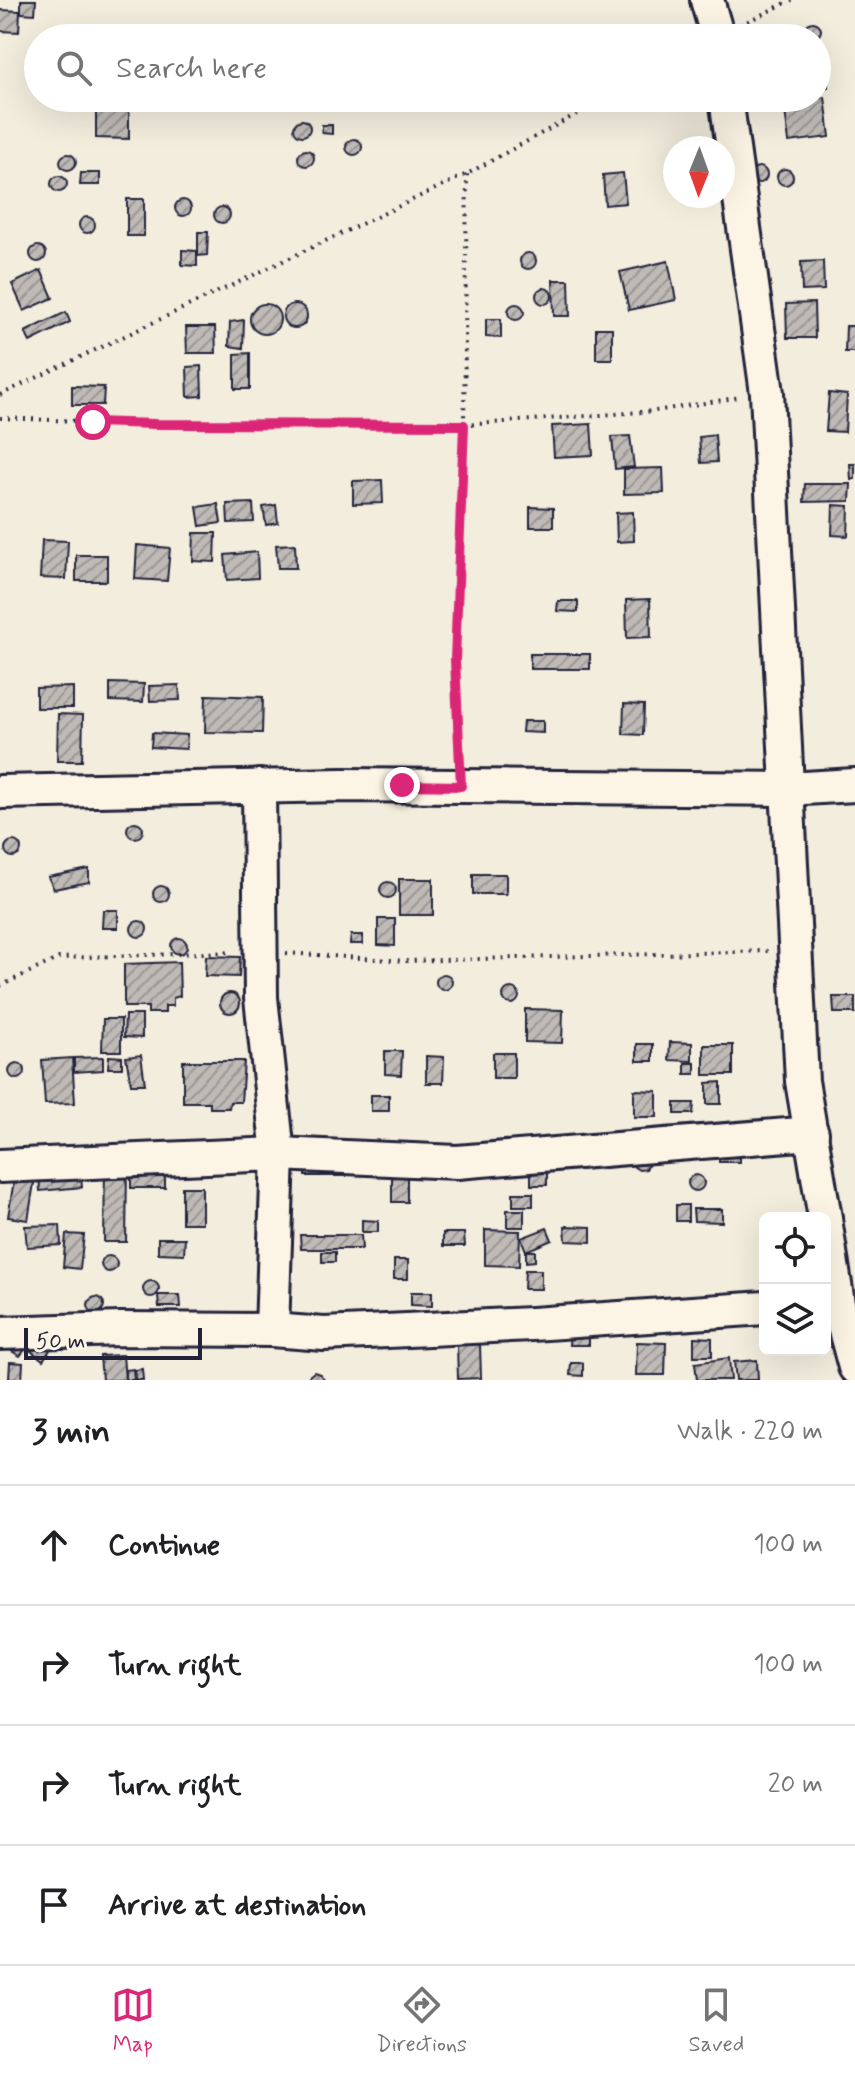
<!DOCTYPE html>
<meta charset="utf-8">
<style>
body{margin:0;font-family:Mynerve,sans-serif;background:#f6f6f6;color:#202124}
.controls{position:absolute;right:24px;bottom:24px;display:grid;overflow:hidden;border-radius:12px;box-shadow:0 8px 32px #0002}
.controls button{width:72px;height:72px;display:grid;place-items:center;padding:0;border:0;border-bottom:2px solid #e0e0e0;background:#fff;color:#202124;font:40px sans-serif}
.compass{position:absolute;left:663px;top:136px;width:72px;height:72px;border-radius:50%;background:#fff;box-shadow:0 8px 32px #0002;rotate:181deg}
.scale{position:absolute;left:24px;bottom:20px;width:178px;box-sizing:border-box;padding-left:8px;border:4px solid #22223b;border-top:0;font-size:22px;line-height:28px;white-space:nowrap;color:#22223b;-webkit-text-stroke:6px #fcf5e5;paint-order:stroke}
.stop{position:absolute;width:24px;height:24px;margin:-18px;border:6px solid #db2777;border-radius:50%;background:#fff}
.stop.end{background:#db2777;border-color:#fff;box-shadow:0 2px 8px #0008}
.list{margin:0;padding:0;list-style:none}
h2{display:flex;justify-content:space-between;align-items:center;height:104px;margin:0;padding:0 32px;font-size:34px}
h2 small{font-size:26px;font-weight:400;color:#757577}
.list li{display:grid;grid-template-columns:52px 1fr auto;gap:24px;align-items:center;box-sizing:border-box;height:120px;padding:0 32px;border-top:2px solid #e0e0e0}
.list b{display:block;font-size:30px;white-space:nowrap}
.list em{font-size:26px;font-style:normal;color:#757577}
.icon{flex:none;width:44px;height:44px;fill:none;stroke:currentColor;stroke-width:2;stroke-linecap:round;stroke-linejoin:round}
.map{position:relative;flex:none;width:855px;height:1380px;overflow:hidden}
.search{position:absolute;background:#fff;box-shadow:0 8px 32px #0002;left:24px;right:24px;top:24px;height:88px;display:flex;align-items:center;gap:20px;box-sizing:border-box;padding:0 28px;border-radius:44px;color:#757577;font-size:30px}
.sheet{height:584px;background:#fff}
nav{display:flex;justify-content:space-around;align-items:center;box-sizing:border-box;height:112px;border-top:2px solid #e0e0e0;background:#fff;font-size:22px;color:#757577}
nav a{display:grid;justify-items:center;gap:4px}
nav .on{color:#db2777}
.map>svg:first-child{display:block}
.building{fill:url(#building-hatch);stroke:#22223b;stroke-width:2}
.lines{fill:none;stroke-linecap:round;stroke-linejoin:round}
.minor-casing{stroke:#22223b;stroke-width:38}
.path{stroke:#22223b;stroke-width:4;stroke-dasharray:2 6;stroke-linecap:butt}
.minor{stroke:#fcf5e5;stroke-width:32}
.route{stroke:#db2777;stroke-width:10}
</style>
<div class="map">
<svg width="855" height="1380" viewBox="0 0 855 1380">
<defs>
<pattern id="building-hatch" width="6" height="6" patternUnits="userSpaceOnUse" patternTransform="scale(2)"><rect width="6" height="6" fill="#bfbab6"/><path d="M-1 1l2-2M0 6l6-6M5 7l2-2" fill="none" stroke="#9b9795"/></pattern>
</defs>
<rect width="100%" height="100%" fill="#f3edde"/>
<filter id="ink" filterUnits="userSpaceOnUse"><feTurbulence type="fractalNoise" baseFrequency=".0125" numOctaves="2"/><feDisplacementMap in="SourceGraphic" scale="16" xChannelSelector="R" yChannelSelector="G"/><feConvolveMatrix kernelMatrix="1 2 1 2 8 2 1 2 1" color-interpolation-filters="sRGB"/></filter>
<g filter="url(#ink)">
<!-- building -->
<g class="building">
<path d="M21 0H36L35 14 21 13Z"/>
<path d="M0 10 20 11 19 32 0 31Z"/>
<circle cx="813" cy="30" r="8"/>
<path d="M825 71 828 87 817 89V73Z"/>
<path d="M825 97 830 137 789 142 784 102Z"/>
<path d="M96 98H129V139L96 138Z"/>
<circle cx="302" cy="128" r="8"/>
<path d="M322 125H332V134L322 133Z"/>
<circle cx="354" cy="147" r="8"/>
<circle cx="306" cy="158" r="8"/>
<circle cx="68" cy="162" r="8"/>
<circle cx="759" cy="175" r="8"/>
<circle cx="785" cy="177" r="8"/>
<path d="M81 173H100V185H80Z"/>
<path d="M623 173 626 203 605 205 603 175Z"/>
<circle cx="59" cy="184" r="8"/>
<rect x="127" y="199" width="17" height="37"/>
<circle cx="183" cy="208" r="8"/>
<circle cx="222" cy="215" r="8"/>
<circle cx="87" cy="225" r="8"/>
<path d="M198 232H208L207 255 198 256Z"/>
<circle cx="38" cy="254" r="8"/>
<path d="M182 250 197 251V266L182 265Z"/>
<circle cx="528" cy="261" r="8"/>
<path d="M668 261 676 300 629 310 620 272Z"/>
<path d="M823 261 824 290 802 291 801 262Z"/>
<path d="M41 270 53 298 24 311 12 284Z"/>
<path d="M553 280H569L570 316H554Z"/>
<circle cx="544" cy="296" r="8"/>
<path d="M814 303 815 338H787L786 304Z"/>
<circle cx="516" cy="312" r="8"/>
<circle cx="265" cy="319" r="15"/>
<circle cx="295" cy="316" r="12"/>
<path d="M66 312 70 322 30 342 25 332Z"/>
<path d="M486 319H501V338L486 337Z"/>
<path d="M244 320 243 348 229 346 230 322Z"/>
<path d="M846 326H855V352H845Z"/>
<path d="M186 327H215L216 353H187Z"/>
<rect x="596" y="328" width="16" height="31"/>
<path d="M250 353V389H235V354Z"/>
<path d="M201 366 202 396 188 397 187 367Z"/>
<path d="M72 386 104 387 103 405H72Z"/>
<path d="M829 393 847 395 845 432 826 431Z"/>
<path d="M591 424 593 455 554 457 552 426Z"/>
<path d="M715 435 717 462 701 463 699 437Z"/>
<path d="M630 436 634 467 615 469 612 437Z"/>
<path d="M850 464H855V479L851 480Z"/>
<path d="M663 468 664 493 624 494V469Z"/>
<path d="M382 480 383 503 353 504V481Z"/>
<path d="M805 484H851L850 501 804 502Z"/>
<path d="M253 503 254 522 228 523 227 504Z"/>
<path d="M218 504 221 523 200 526 197 507Z"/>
<path d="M276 505 278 523 266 525 263 507Z"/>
<path d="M833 505 849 506 848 536 832 535Z"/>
<path d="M530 507 553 508V527H530Z"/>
<path d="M633 512 634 541 617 542 616 513Z"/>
<path d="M194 533H216L215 562 193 561Z"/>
<path d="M42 540 68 541 66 579 40 578Z"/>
<path d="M295 544 296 568H278L276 545Z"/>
<path d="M137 545 170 548 167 581 135 579Z"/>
<path d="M257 552 258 578 227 580 225 555Z"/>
<rect x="76" y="555" width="31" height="26"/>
<path d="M650 599 651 637 627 638 626 600Z"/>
<path d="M558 601H578V612L557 611Z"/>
<rect x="530" y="654" width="60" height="15"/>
<path d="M110 683 144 684 143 702 110 701Z"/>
<path d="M179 685 180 700 150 701 149 686Z"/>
<path d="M73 687V708H36V688Z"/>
<path d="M206 695 263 697 262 733 205 732Z"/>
<path d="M624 704 644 705 643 735 623 734Z"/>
<path d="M58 714 83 715 82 761H57Z"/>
<path d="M523 721H543V733L522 732Z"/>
<path d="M152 733 187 735 186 749 151 747Z"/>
<circle cx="135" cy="830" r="8"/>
<circle cx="13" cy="849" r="8"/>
<path d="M89 869V882L54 889 48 877Z"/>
<rect x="473" y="874" width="33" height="20"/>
<rect x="399" y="879" width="34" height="36"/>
<circle cx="388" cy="890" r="8"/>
<circle cx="161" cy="894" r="8"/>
<path d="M103 910H118V928H102Z"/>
<path d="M378 919H395V946L378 945Z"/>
<circle cx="139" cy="929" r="8"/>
<path d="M351 935H363V944H350Z"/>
<circle cx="179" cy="946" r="8"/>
<path d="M206 956 240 957 239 977 205 976Z"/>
<path d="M179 962 180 996 173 998V1006H165V1013H148V1007H124V964Z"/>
<circle cx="444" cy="982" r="8"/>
<circle cx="511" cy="996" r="8"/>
<circle cx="230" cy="1003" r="10"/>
<path d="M833 997H855V1013H834Z"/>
<path d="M525 1009 563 1010 562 1043 525 1042Z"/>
<path d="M125 1015H142V1038L124 1037Z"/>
<path d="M103 1019H121V1051H102Z"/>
<path d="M670 1042 692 1043V1061L669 1060Z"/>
<rect x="637" y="1044" width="16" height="17"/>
<rect x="704" y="1045" width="29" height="30"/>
<path d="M385 1051H402L401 1075 385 1074Z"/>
<rect x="493" y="1053" width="21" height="25"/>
<path d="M141 1055 145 1084H131L126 1057Z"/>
<path d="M109 1056 122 1057V1068H108Z"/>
<path d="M426 1056 444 1057 443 1083H426Z"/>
<path d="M103 1057V1070L74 1072V1058Z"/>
<path d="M72 1058 75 1103 45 1104 42 1060Z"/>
<path d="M183 1061H244L241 1102H230L229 1108H210V1102H183Z"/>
<circle cx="17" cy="1071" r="8"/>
<rect x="685" y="1063" width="10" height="11"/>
<path d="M721 1082V1104H707V1083Z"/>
<path d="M634 1090 657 1091V1117H634Z"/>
<rect x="371" y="1095" width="18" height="16"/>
<path d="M675 1103H694L693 1114H675Z"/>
<rect x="719" y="1150" width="21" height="12"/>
<rect x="531" y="1157" width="16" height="28"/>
<path d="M633 1161H649V1164L646 1169 639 1170 634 1167Z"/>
<rect x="305" y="1164" width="41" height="12"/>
<rect x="131" y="1165" width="34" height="23"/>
<path d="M80 1168 82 1187 40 1191 39 1173Z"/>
<path d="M105 1169H127L126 1242H104Z"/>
<rect x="392" y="1171" width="15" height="31"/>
<path d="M15 1174 35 1177 28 1220 8 1217Z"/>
<circle cx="696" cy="1183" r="8"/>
<rect x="182" y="1187" width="20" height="36"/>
<rect x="513" y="1193" width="20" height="13"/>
<rect x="676" y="1205" width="12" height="16"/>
<path d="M693 1209H722V1222L694 1221Z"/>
<rect x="507" y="1210" width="17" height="17"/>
<path d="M362 1220 378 1221V1232H362Z"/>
<path d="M60 1225 61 1245 27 1247 25 1226Z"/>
<path d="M565 1226 591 1227V1242L566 1241Z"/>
<path d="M547 1228 552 1240 526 1251 521 1238Z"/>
<path d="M485 1230 520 1231 519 1266 485 1265Z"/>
<path d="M443 1233H464L465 1246H443Z"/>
<path d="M66 1234 84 1235 80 1269 63 1267Z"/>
<path d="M300 1235H361L362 1249H301Z"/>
<path d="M158 1238H185L184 1254 158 1253Z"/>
<path d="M526 1251H535V1261L526 1262Z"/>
<rect x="322" y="1252" width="13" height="10"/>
<circle cx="109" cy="1264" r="8"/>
<rect x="394" y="1260" width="14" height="19"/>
<path d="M525 1270H541V1289H524Z"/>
<circle cx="151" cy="1289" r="8"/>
<path d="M411 1292H432V1306L411 1305Z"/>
<path d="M158 1295H180L181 1307H159Z"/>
<circle cx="96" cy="1305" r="8"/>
<path d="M570 1332H589V1345H569Z"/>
<path d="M694 1337 712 1338V1356H694Z"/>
<path d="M40 1339 52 1347 43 1360 31 1351Z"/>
<path d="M637 1342 666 1343 665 1375H636Z"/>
<path d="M480 1344 481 1378 458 1379 457 1345Z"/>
<path d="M27 1347 20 1356 8 1349Z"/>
<path d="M123 1355 125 1380H102L100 1356Z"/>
<path d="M729 1358 731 1380H697L695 1363Z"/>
<path d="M757 1360 758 1380H736L734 1362Z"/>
<path d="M10 1362 23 1363 22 1379 9 1378Z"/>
<path d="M571 1363H583V1376L570 1375Z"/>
<path d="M133 1369 134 1380H126L125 1370Z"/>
<path d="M142 1369 143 1380H136L135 1370Z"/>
<path d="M314 1372 320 1374 324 1380H308L309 1376Z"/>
</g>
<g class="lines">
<!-- minor casing -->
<g class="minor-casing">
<g id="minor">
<path d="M707 0 718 38"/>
<path d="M726 98 767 393 802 1081 825 1218"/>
<path d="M259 786 261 998 278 1154 272 1330"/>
<path d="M0 792 342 785 787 789 855 785"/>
<path d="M0 1166 278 1154 457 1162 812 1133"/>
<path d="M825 1219 838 1304 855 1367"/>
<path d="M0 1333 121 1329 272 1330 324 1334 532 1324 765 1308"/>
</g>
</g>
<!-- path -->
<g class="path">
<path d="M740 25 792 0"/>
<path d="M0 395 467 174 606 98"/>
<path d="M0 418 155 424 464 425 655 411 741 397"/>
<path d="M460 760 455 660 464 425 467 174"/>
<path d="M286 953 406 961 769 951"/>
<path d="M0 986 59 958 233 952"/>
</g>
<!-- minor -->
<use href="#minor" class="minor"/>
</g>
</g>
<g class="lines" filter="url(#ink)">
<!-- route -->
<path class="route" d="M93 422 155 424 464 425 455 660 461 786 402 785"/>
</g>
</svg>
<div class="controls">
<button><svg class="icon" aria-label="locate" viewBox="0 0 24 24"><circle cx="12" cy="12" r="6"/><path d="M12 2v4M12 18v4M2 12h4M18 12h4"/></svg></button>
<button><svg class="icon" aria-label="layers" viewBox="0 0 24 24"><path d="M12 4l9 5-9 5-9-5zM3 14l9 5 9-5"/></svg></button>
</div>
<svg class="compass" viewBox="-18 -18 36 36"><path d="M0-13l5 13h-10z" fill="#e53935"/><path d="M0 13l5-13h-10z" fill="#757577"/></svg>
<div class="scale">50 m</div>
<div class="stop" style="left:93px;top:422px"></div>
<div class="stop end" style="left:402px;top:785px"></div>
<div class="search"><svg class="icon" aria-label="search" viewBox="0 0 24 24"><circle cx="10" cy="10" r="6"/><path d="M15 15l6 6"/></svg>Search here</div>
</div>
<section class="sheet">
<h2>3 min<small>Walk · 220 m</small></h2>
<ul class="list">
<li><svg class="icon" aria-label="ahead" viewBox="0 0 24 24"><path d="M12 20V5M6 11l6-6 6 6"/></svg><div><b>Continue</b></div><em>100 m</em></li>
<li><svg class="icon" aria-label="right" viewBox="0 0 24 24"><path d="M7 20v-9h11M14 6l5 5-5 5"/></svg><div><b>Turn right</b></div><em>100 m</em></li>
<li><svg class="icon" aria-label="right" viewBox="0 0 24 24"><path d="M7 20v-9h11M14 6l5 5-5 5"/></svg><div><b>Turn right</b></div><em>20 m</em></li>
<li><svg class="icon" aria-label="arrive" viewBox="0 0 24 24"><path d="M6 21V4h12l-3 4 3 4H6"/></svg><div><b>Arrive at destination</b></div></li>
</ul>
</section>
<nav>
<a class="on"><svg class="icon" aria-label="map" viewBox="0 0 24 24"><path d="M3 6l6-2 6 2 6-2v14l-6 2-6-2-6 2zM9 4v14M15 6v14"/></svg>Map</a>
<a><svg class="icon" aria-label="directions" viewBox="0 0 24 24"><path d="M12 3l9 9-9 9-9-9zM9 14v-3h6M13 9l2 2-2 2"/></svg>Directions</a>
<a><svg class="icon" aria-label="saved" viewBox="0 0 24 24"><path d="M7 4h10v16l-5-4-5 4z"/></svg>Saved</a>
</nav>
